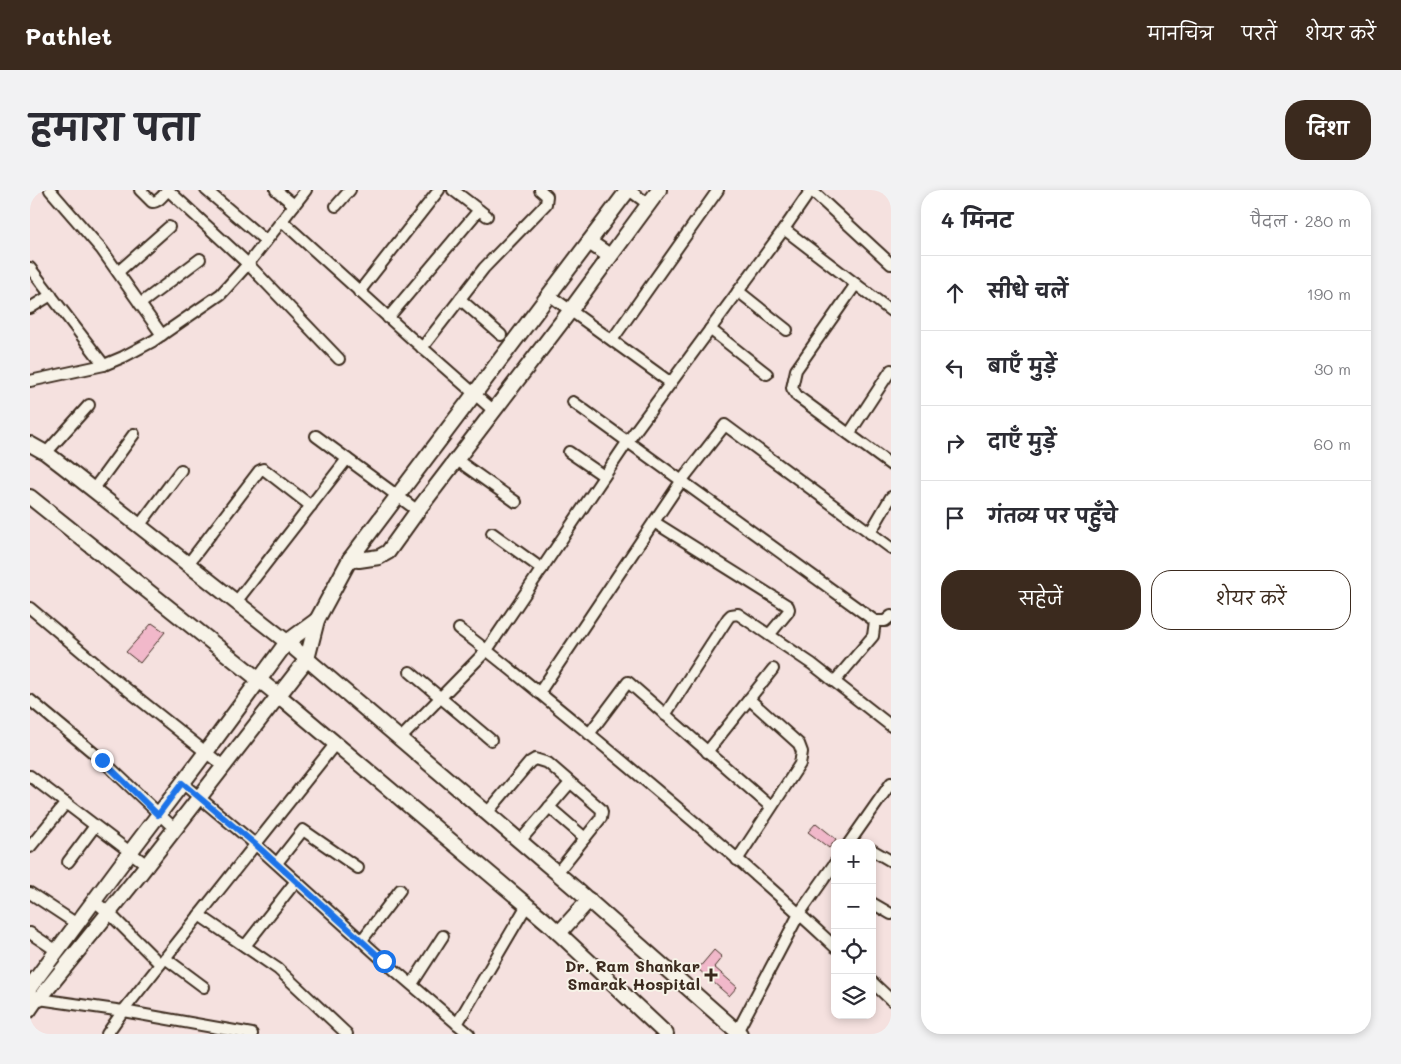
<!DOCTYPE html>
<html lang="hi">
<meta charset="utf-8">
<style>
body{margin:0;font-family:Mali,"Playpen Sans Deva",sans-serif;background:#f2f2f3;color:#2b2b33}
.controls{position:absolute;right:15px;bottom:15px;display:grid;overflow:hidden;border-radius:10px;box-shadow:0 2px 8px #0003}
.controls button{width:45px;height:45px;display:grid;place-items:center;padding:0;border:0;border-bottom:1px solid #e1e1e2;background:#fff;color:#2b2b33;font:25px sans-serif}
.stop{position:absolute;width:15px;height:15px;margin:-11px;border:4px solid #1a73e8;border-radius:50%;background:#fff}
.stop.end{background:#1a73e8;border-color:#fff;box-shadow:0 1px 5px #0008}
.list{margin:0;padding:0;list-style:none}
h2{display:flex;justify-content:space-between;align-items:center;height:65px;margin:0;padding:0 20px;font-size:21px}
h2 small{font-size:16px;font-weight:400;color:#7c7c81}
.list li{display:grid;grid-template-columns:32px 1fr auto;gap:15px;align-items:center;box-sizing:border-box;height:75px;padding:0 20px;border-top:1px solid #e1e1e2}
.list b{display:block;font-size:19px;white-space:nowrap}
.list em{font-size:16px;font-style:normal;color:#7c7c81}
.actions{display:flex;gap:10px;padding:15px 20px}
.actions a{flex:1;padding:11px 0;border:1px solid #3b2a1e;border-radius:20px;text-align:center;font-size:18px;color:#3b2a1e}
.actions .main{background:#3b2a1e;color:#fff}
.icon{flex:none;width:28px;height:28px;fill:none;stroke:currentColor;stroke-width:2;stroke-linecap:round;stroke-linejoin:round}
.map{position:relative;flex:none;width:861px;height:844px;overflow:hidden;border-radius:20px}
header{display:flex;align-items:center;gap:30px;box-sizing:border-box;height:70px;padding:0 25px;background:#3b2a1e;color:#fff}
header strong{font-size:24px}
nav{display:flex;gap:28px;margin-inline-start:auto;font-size:18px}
.intro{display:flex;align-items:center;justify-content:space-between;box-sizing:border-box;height:120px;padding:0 30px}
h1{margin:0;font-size:35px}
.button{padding:12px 22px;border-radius:20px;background:#3b2a1e;color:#fff;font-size:18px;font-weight:700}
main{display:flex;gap:30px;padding:0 30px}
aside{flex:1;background:#fff;border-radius:20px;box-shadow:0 2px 8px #0003}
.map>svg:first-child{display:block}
.building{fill:#f1b8ca;stroke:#3b2a1e}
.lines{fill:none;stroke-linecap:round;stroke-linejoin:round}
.street-casing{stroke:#3b2a1e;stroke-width:14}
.secondary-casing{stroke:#3b2a1e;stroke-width:18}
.street{stroke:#f7f3e8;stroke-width:10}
.secondary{stroke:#f7f3e8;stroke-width:14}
.route{stroke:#1a73e8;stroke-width:6}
.poi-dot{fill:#3b2a1e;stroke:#f7f3e8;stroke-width:2}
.labels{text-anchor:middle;stroke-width:4;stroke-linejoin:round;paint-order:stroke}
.poi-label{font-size:16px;font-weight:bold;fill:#3b2a1e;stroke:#f7f3e8;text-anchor:end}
</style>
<header>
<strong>Pathlet</strong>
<nav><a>मानचित्र</a><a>परतें</a><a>शेयर करें</a></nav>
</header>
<div class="intro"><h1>हमारा पता</h1><a class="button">दिशा</a></div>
<main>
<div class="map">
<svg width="861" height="844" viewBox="0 0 861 844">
<rect width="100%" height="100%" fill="#f5e1df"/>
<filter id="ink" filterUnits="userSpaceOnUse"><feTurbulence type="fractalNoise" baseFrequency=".02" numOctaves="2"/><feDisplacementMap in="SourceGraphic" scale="10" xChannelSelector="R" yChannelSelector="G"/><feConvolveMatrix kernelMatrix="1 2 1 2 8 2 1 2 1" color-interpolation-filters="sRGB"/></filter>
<g filter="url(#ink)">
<!-- building -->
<g class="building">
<path d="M122 433 135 442 110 473 96 462Z"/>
<path d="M786 633 806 649 799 658 778 642Z"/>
<path d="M684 760 692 767 684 777 707 797 699 806 668 779Z"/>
</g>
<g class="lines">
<!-- street casing -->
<g class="street-casing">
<g id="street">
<path d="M20 0 72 60 132 145"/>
<path d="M110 0 122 12C129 12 133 5 138 0"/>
<path d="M138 0 218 74 309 169"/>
<path d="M176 0 236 51"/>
<path d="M246 0 264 15"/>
<path d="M423 0 457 26"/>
<path d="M599 0 618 14"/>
<path d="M781 0 861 74"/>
<path d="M306 16 320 0"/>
<path d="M252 31 380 147 464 221"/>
<path d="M754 39 861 121"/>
<path d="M0 78 74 175"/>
<path d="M88 82 139 37"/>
<path d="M826 94 766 180 762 198 767 206 861 275"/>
<path d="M708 101 757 140"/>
<path d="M329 102 409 0"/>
<path d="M519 105 641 193"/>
<path d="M430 109 471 145"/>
<path d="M110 114 170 69"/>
<path d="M0 118 21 105"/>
<path d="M358 128 449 20"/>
<path d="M680 139 737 184"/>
<path d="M582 150 688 0"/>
<path d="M392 158 454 78 516 14 517 6 510 0"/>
<path d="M0 191 74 175 93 167 123 151 191 104 218 74 276 0"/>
<path d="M543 212 845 431H855L861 426"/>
<path d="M819 244 861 180"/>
<path d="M286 246 388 321"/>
<path d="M539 262 574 286"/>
<path d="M16 263 59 215"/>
<path d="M427 270 486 312"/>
<path d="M63 300 104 244"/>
<path d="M624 332 758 416 759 419 758 422 739 445"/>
<path d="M109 336 151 280"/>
<path d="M462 343 512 379"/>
<path d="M840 343 861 307"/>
<path d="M158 374 229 281 233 279 236 281 281 316"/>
<path d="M206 412 317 269"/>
<path d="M0 418 84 489 193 576"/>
<path d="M429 439C473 472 514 507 556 541 640 611 725 682 805 757"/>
<path d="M380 482 461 550"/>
<path d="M805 491 843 446 845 431"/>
<path d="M509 503 652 290 695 235 861 358"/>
<path d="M0 510 72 570 145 639"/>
<path d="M635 525 698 428 701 425 708 424 782 474 861 536"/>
<path d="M559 544 598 492 741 617"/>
<path d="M370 549 457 460 598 251 754 39 781 0"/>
<path d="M677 562 743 479"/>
<path d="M0 586 117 675"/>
<path d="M152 593 225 654 354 771 439 844"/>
<path d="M519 617 555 648"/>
<path d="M457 623 500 572 505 569 518 573 571 619 572 622 571 628 527 683"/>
<path d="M490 651 540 593"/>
<path d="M819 653 861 593"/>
<path d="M0 657 36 613"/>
<path d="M842 660 861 671"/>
<path d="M707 670 770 574 772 562 769 554 719 509"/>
<path d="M38 672 65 636"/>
<path d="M247 673 273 640 328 678"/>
<path d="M0 703 47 734"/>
<path d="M64 711 79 723 130 774"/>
<path d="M842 713 861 724"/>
<path d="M169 725 248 779 317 844"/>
<path d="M0 743 27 761"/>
<path d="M332 750 370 700"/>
<path d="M215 756 266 691"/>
<path d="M135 768 174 797"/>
<path d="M842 792 861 810"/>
<path d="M382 794 413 746"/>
<path d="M0 822 9 809 93 821 222 844"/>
<path d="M427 834 497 715"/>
<path d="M77 844 93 821 306 553"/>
<path d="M705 844 707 842 769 724 805 673"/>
</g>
</g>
<!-- secondary casing -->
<g class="secondary-casing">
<g id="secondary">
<path d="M559 52 580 66"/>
<path d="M0 254 16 263 33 276 257 452 547 700 710 844"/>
<path d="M0 307 248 505 518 733 636 844"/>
<path d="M320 369 329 370 349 367 358 362 391 316 540 121 629 0"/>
<path d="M529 743 559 710"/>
<path d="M0 797 104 657 176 562 257 452 287 430"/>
<path d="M0 807 9 809 109 685 277 469 287 430 320 369 598 0"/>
</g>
</g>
<!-- street -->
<use href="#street" class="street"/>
<!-- secondary -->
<use href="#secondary" class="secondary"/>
</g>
</g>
<g class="lines" filter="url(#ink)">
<!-- route -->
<path class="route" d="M72 570 128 625 152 593 225 654 354 771"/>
</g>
<!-- markers -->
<path class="poi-dot" d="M678.5 777.5h5v5h5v5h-5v5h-5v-5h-5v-5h5z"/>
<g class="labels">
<!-- poi labels -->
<g class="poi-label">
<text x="670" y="782">Dr. Ram Shankar<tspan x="670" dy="18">Smarak Hospital</tspan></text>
</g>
</g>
</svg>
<div class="controls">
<button>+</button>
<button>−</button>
<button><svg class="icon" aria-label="locate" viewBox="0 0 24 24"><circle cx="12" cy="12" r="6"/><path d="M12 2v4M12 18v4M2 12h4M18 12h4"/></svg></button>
<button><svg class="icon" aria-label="layers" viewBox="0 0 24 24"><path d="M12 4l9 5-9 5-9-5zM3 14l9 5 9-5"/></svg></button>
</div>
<div class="stop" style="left:354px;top:771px"></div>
<div class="stop end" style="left:72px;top:570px"></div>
</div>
<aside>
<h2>4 मिनट<small>पैदल · 280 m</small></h2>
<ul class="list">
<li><svg class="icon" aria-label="ahead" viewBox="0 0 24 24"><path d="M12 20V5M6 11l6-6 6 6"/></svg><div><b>सीधे चलें</b></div><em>190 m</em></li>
<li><svg class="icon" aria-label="left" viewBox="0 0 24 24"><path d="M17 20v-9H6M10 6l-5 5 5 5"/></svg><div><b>बाएँ मुड़ें</b></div><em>30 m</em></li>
<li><svg class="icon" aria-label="right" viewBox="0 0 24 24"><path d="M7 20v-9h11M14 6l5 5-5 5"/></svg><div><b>दाएँ मुड़ें</b></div><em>60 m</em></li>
<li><svg class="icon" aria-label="arrive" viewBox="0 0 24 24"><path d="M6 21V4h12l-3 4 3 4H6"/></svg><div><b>गंतव्य पर पहुँचे</b></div></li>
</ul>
<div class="actions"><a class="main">सहेजें</a><a>शेयर करें</a></div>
</aside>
</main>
